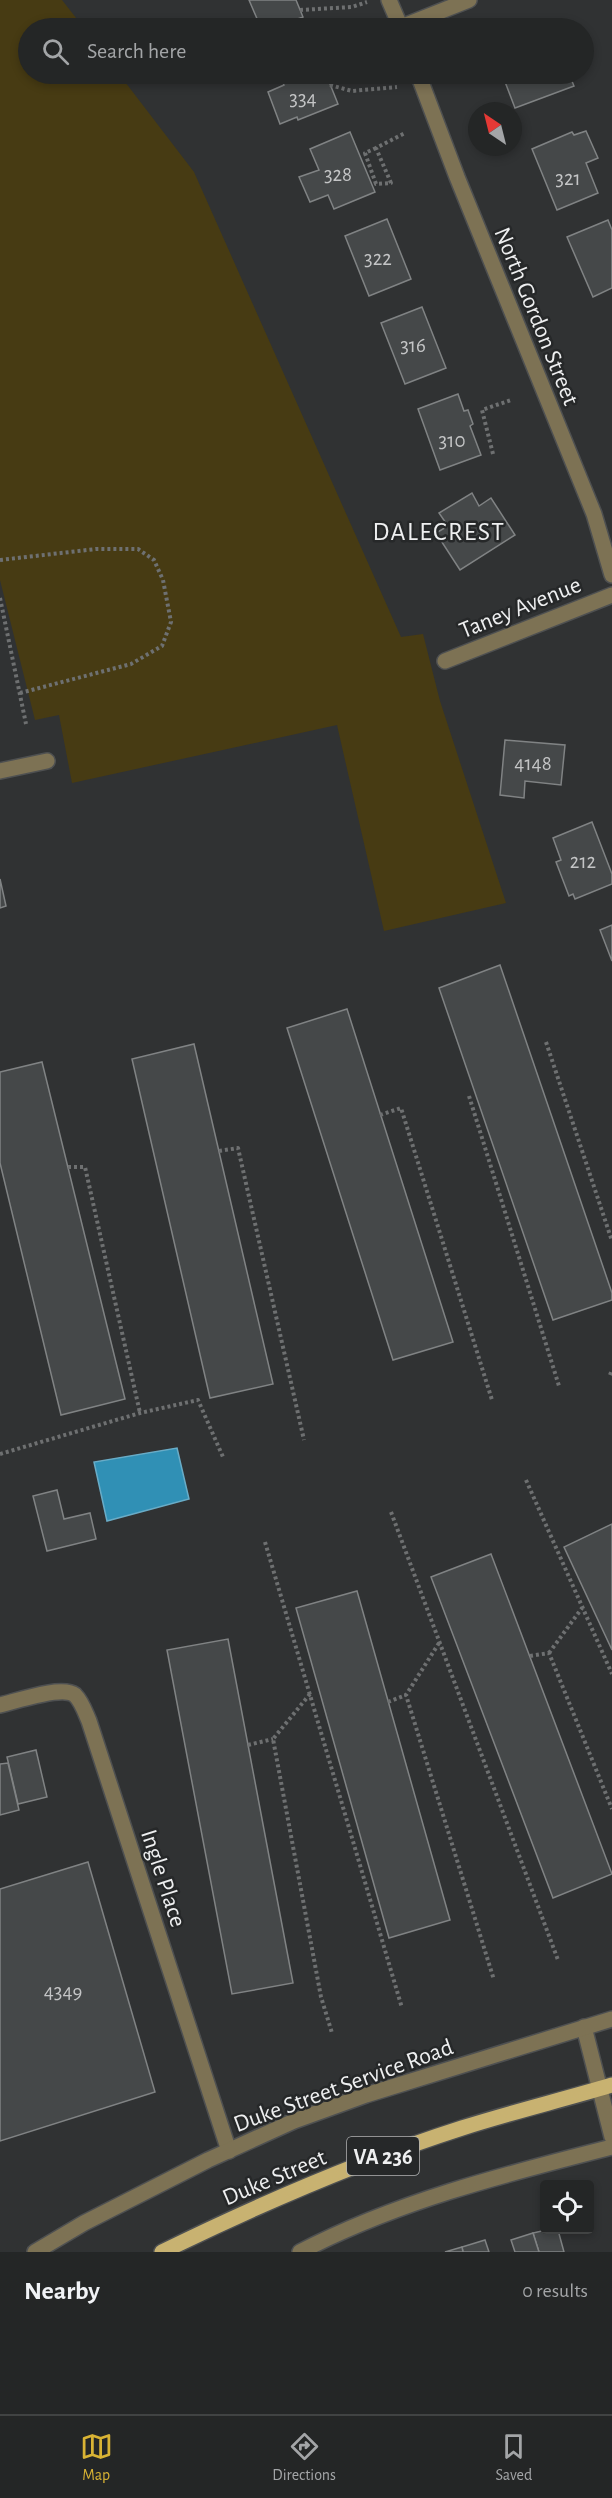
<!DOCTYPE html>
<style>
body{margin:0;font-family:"Alegreya Sans",sans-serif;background:#2c2e2e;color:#f1f3f6}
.controls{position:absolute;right:18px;bottom:18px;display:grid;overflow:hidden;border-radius:6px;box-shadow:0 3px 9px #0003}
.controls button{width:54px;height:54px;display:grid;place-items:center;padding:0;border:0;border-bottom:2px solid #414343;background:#242626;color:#f1f3f6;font:30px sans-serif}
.compass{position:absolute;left:468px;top:102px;width:54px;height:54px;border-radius:50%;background:#242626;box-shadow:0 3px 9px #0003;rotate:325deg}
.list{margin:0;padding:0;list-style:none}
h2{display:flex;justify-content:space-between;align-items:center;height:78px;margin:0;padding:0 24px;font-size:26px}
h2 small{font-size:20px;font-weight:400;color:#a3a5a7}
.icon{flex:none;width:33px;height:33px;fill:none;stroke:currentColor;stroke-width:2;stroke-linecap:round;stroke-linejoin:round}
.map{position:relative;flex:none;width:612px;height:2252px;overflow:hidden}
.search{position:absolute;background:#242626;box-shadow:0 3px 9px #0003;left:18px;right:18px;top:18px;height:66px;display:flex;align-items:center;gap:15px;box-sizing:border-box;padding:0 21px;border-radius:33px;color:#a3a5a7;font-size:22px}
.sheet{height:162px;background:#242626}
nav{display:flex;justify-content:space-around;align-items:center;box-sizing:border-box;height:84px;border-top:2px solid #414343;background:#242626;font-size:16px;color:#a3a5a7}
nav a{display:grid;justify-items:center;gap:3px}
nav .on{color:#d9b334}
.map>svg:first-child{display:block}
.green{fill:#473b13}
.water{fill:#3090b5;stroke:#69acc7;stroke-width:1.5}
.building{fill:#454849;stroke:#808384;stroke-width:1.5}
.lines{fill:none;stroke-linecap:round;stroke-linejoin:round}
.minor-casing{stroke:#4e5051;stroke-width:18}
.major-casing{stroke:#4e5051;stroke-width:18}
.path{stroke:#6e7071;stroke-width:4;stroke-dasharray:3 3;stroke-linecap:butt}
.minor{stroke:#7d7254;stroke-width:15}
.major{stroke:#c8b271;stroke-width:15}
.labels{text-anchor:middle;stroke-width:5;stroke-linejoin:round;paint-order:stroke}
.number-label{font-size:21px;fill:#c4c5c6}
.shield{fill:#262829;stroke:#b2b3b4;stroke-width:1.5}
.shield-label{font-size:22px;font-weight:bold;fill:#eeeff0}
.street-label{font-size:24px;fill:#eeeff0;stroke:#262829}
.neighbourhood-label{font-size:26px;letter-spacing:1.5px;fill:#eeeff0;stroke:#262829}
</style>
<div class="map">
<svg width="612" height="2252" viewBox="0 0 612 2252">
<rect width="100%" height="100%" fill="#303233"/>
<!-- green -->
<path class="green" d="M0 0H62L84 28H28V74H119L194 172 401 637 423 634 440 701 506 903 384 931 337 725 72 783 59 715 35 720 0 580Z"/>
<!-- water -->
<path class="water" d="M177 1448 189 1499 107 1521 94 1462Z"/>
<!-- building -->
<g class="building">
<path d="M249 0H296L303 17 273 28H261Z"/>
<path d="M279 74H326L338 104 298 120 297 117 280 124 268 92 284 85Z"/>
<path d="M502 74H569L574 86 515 108Z"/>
<path d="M586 131 598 158 586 163 598 193 557 210 532 149 572 132 574 135Z"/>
<path d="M350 132 375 192 334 209 328 195 310 202 299 177 319 170 310 149Z"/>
<path d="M387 219 411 279 369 296 345 236Z"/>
<path d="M608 220 612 230V288L593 297 567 237Z"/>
<path d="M422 307 446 368 405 384 381 323Z"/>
<path d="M458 394 464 411 468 410 473 424 470 426 481 455 440 470 418 409Z"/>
<path d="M472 493 479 506 491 498 515 535 460 570 436 533 448 526 439 513Z"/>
<path d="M505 740 565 745 561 785 525 781 524 798 500 795Z"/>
<path d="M592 822 612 874V884L575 899 573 894 569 896 556 862 561 860 553 838Z"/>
<path d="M0 879 6 906 0 908Z"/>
<path d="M612 925V961L600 930Z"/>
<path d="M500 965 612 1293V1300L553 1320 439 988Z"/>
<path d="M347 1009 453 1342 393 1360 287 1028Z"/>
<path d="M194 1044 273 1384 210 1398 132 1059Z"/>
<path d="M42 1062 125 1399 61 1415 0 1163V1072Z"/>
<path d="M57 1490 64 1519 90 1513 96 1539 47 1551 33 1496Z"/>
<path d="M612 1524V1650L564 1547Z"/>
<path d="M491 1554 612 1874 553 1898 431 1577Z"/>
<path d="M357 1591 450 1920 389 1938 296 1608Z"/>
<path d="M228 1639 293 1983 232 1994 167 1650Z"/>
<path d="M36 1750 47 1797 18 1804 7 1757Z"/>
<path d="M8 1763 19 1810 0 1815V1764Z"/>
<path d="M88 1862 155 2092 0 2141V1889Z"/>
<path d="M546 2230H558L564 2252H539L533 2233Z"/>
<path d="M533 2233 539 2252H515L511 2240Z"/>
<path d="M485 2240 489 2252H463L462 2247Z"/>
<path d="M462 2247 463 2252H445Z"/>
</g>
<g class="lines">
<!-- minor casing -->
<g class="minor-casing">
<g id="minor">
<path d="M389 0 401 28"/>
<path d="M401 27 469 0"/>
<path d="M418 74 457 177 594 514 612 575"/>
<path d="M445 661 612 595"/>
<path d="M0 771 47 761"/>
<path d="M0 1705C17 1701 62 1685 75 1695 82 1702 85 1712 89 1721L229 2151"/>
<path d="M584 2027 612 2137"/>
<path d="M35 2252 84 2223 208 2160 294 2121 366 2095 612 2019"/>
<path d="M300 2252C398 2201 506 2174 612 2147"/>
</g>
</g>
<!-- major casing -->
<g class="major-casing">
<path id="major" d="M162 2252C260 2204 359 2161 462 2128 512 2112 562 2100 612 2085"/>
</g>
<!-- path -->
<g class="path">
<path d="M300 10 352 7 367 2"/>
<path d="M330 85 352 91 397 87"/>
<path d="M376 148 365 153 376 184 391 183 376 148 405 133"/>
<path d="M493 454 482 410 511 400"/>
<path d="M0 560 96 549H138L154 560 163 580 171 622 162 646 131 664 20 693"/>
<path d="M0 598 26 724"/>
<path d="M546 1042 612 1241"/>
<path d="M469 1096 559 1386"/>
<path d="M380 1115 401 1108 492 1400"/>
<path d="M219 1151 238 1148 304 1440"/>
<path d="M68 1167H85L140 1413"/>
<path d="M610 1375 612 1370"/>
<path d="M0 1454 140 1413 198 1400 223 1457"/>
<path d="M526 1480 612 1674"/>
<path d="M391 1512 558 1960"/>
<path d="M265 1542 402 2008"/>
<path d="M439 1643 406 1695 494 1980"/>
<path d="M549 1653 582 1608"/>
<path d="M530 1656 549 1653 612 1809"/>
<path d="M310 1694 273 1739 321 1997 332 2033"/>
<path d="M388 1702 406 1695"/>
<path d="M248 1745 273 1739"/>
</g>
<!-- minor -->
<use href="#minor" class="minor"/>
<!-- major -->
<use href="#major" class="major"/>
</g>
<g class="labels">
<!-- number labels -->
<g class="number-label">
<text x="303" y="105">334</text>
<text x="338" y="181">328</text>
<text x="568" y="185">321</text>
<text x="378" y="265">322</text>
<text x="413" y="352">316</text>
<text x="452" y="447">310</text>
<text x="533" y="770">4148</text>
<text x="583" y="868">212</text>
<text x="63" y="1998">4349</text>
</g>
<!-- shield labels -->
<rect class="shield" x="347" y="2137" width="72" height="38" rx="4.5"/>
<g class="shield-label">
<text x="383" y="2164">VA 236</text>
</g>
<!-- street labels -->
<g class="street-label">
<text transform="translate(537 316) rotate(68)" y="8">North Gordon Street</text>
<text transform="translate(520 607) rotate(-22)" y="8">Taney Avenue</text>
<text transform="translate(164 1878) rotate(72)" y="8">Ingle Place</text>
<text transform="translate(343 2085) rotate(-20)" y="8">Duke Street Service Road</text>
<text transform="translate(274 2177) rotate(-23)" y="8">Duke Street</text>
</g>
<!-- neighbourhood labels -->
<g class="neighbourhood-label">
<text x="439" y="540">DALECREST</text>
</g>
</g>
</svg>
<div class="controls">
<button><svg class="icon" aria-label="locate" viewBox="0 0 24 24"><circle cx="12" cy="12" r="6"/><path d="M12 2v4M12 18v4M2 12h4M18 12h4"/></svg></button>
</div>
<svg class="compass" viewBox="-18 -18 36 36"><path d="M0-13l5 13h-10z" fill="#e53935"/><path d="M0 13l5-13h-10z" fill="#a3a5a7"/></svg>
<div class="search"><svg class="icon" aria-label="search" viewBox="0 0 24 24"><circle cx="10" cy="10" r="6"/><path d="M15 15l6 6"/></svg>Search here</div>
</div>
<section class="sheet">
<h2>Nearby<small>0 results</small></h2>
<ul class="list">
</ul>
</section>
<nav>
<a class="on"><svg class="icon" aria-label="map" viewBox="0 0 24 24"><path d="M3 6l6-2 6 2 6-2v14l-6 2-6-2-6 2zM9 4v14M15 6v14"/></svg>Map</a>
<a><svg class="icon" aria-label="directions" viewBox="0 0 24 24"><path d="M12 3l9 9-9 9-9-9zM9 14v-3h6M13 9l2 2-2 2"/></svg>Directions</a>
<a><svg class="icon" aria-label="saved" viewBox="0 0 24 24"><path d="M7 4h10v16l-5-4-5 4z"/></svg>Saved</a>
</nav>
